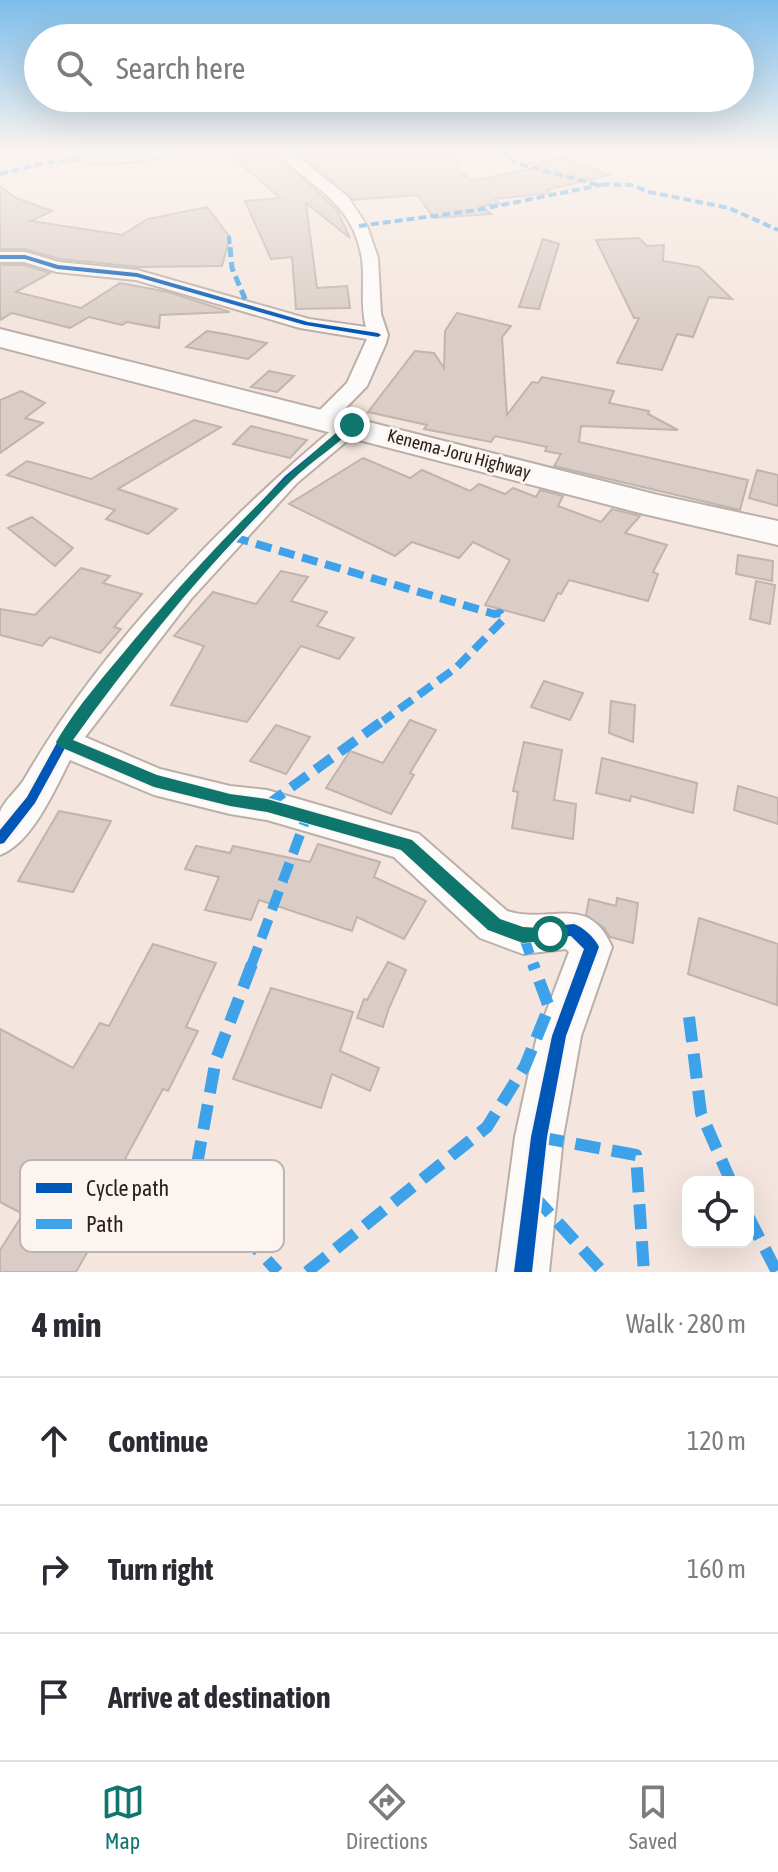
<!DOCTYPE html>
<meta charset="utf-8">
<style>
body{margin:0;font-family:"Asap Condensed",sans-serif;background:#f2f2f3;color:#2b2b33}
.controls{position:absolute;right:24px;bottom:24px;display:grid;overflow:hidden;border-radius:16px;box-shadow:0 8px 32px #0002}
.controls button{width:72px;height:72px;display:grid;place-items:center;padding:0;border:0;border-bottom:2px solid #e1e1e2;background:#fff;color:#2b2b33;font:40px sans-serif}
.stop{position:absolute;width:24px;height:24px;margin:-18px;border:6px solid #0f766e;border-radius:50%;background:#fff}
.stop.end{background:#0f766e;border-color:#fff;box-shadow:0 2px 8px #0008}
.list{margin:0;padding:0;list-style:none}
h2{display:flex;justify-content:space-between;align-items:center;height:104px;margin:0;padding:0 32px;font-size:34px}
h2 small{font-size:26px;font-weight:400;color:#7c7c81}
.list li{display:grid;grid-template-columns:52px 1fr auto;gap:24px;align-items:center;box-sizing:border-box;height:128px;padding:0 32px;border-top:2px solid #e1e1e2}
.list b{display:block;font-size:30px;white-space:nowrap}
.list em{font-size:26px;font-style:normal;color:#7c7c81}
.icon{flex:none;width:44px;height:44px;fill:none;stroke:currentColor;stroke-width:2;stroke-linecap:round;stroke-linejoin:round}
.map{position:relative;flex:none;width:778px;height:1272px;overflow:hidden}
.search{position:absolute;background:#fff;box-shadow:0 8px 32px #0002;left:24px;right:24px;top:24px;height:88px;display:flex;align-items:center;gap:20px;box-sizing:border-box;padding:0 28px;border-radius:44px;color:#7c7c81;font-size:30px}
.sheet{height:488px;background:#fff}
nav{display:flex;justify-content:space-around;align-items:center;box-sizing:border-box;height:112px;border-top:2px solid #e1e1e2;background:#fff;font-size:22px;color:#7c7c81}
nav a{display:grid;justify-items:center;gap:4px}
nav .on{color:#0f766e}
.map>svg:first-child{display:block}
.building{fill:#dacdc7;stroke:#c0b4ae;stroke-width:2}
.lines{fill:none;stroke-linecap:round;stroke-linejoin:round}
.minor-casing{stroke:#bbafa8;stroke-width:4}
.trunk-casing{stroke:#bbafa8;stroke-width:4}
.minor{fill:#fdfbfa;fill-rule:evenodd}
.trunk{fill:#fdfbfa;fill-rule:evenodd}
.quiet-far4{stroke:#3ea2ea;stroke-width:4;stroke-dasharray:8 4;stroke-linecap:butt}
.quiet-far3{stroke:#3ea2ea;stroke-width:5;stroke-dasharray:10 5;stroke-linecap:butt}
.quiet-far2{stroke:#3ea2ea;stroke-width:8;stroke-dasharray:16 8;stroke-linecap:butt}
.quiet-far1{stroke:#3ea2ea;stroke-width:10;stroke-dasharray:20 10;stroke-linecap:butt}
.quiet{stroke:#3ea2ea;stroke-width:12;stroke-dasharray:25 12;stroke-linecap:butt}
.cycleway-casing{stroke:#fbf4f1;stroke-width:5}
.cycleway{fill:#0057b8;fill-rule:evenodd}
.route{fill:#0f766e}
.labels{text-anchor:middle;stroke-width:6;stroke-linejoin:round;paint-order:stroke}
.far-street-label{font-size:18px;fill:#2c201a;stroke:#fbf4f1}
.key{fill:#fbf4f1;stroke:#bdb4b0;stroke-width:2}
.key-label{font-size:22px;fill:#2c201a}
</style>
<div class="map">
<svg width="778" height="1272" viewBox="0 0 778 1272">
<rect width="100%" height="100%" fill="#f4e6de"/>
<!-- building -->
<g class="building">
<path d="M225 150H272L337 210 350 238 306 203 317 288 347 286 350 308 296 309 292 257 271 259 245 201 280 198Z"/>
<path d="M295 150H327V154L359 150 367 155 400 150H452L460 170 471 181 530 169 523 164 566 158 610 175 546 190 551 193 495 199 500 204 481 206 491 214 434 218 417 195 353 200Z"/>
<path d="M0 186 16 198 52 211 31 221 122 235 148 219 207 207 230 237 222 266 138 267 60 259 25 249H0Z"/>
<path d="M639 238 647 246 664 245 663 261 699 267 732 299 709 297 693 337 677 334 662 370 617 363 639 318H634L596 240Z"/>
<path d="M543 239 559 244 539 309 519 307Z"/>
<path d="M0 265H24L50 273 16 292 81 308 120 283 168 292 230 312 160 315 159 328 127 322 122 325 89 317 70 328 12 313 0 320Z"/>
<path d="M457 313 511 326 502 337 507 415 532 382 538 383 542 377 614 391 609 403 649 411 648 414 678 430 581 426 579 442 748 480 740 510 554 466 561 454 545 451 547 447 495 436 491 442 424 429 427 425 368 412 415 351 434 353 444 368 445 331Z"/>
<path d="M207 331 225 334 267 343 248 359 186 347Z"/>
<path d="M269 371 294 376 277 392 251 387Z"/>
<path d="M21 391 45 403 25 418 43 423 0 453V400Z"/>
<path d="M194 420 221 427 118 489 177 509 148 534 106 519 115 510 7 475 27 461 91 479Z"/>
<path d="M251 426 307 440 290 458 233 444Z"/>
<path d="M363 458 410 478 422 470 470 491 479 484 505 494 513 488 536 497 540 490 563 496 558 506 601 522 612 509 640 516 625 533 667 545 653 572 658 574 648 601 569 580 561 594 558 593 544 621 485 605 510 560 473 542 459 558 412 542 395 556 289 504Z"/>
<path d="M757 470 778 475V506L749 498Z"/>
<path d="M32 517 73 548 55 566 8 528Z"/>
<path d="M738 555 773 561 772 581 736 574Z"/>
<path d="M81 568 110 576 103 583 142 594 114 627 121 629 100 653 50 637 42 646 0 635V609L35 615Z"/>
<path d="M281 571 308 577 291 601 327 612 317 626 354 638 339 659 301 646 247 722 171 705 204 646 174 636 213 592 256 604Z"/>
<path d="M756 581 775 585 770 624 750 619Z"/>
<path d="M544 681 583 693 570 720 531 707Z"/>
<path d="M611 701 635 705 633 742 609 733Z"/>
<path d="M410 720 436 730 410 773 414 775 391 814 326 788 350 751 383 763Z"/>
<path d="M276 725 310 737 286 774 250 761Z"/>
<path d="M524 742 562 750 554 800 576 804 573 839 512 828 518 792 513 791Z"/>
<path d="M602 758 697 783 693 813 631 796 630 801 596 793Z"/>
<path d="M738 786 778 798V824L734 810Z"/>
<path d="M59 811 111 821 73 892 18 881Z"/>
<path d="M318 844 380 862 374 877 426 901 404 939 357 917 352 931 259 900 251 920 205 910 219 877 185 869 196 846 230 853 233 846 310 862Z"/>
<path d="M617 898 638 903 633 943 610 937 604 928 586 915 589 899 616 906Z"/>
<path d="M699 918 778 944 777 1005 688 974Z"/>
<path d="M153 944 216 963 186 1027 198 1031 168 1091 163 1089 125 1159 138 1165 91 1251 89 1249 76 1272H0V1250L23 1214 0 1202V1029L73 1068 100 1023 109 1026Z"/>
<path d="M388 962 406 970 389 1008 383 1027 357 1018 364 999 367 1000Z"/>
<path d="M271 988 353 1012 340 1051 379 1068 370 1091 332 1074 321 1108 233 1079Z"/>
</g>
<g class="lines">
<!-- minor casing -->
<g class="minor-casing">
<g id="minor">
<path d="M148 150H186L179 154C156 157 94 171 76 158L83 154Z"/>
<path d="M275 150H290L348 197 367 226 378 258 381 314 388 335 386 343 367 386 331 423 323 425 312 418 347 383 367 339 300 328 136 280 57 272 24 262H0V252H25L59 262 137 270 309 319 366 327C360 305 365 282 362 259 353 200 310 188 275 150Z"/>
<path d="M352 418 360 420 363 425 360 430 297 483 191 599 85 737 160 769 230 786 267 790 419 834 507 911C550 925 588 892 612 947L581 1036 563 1137 549 1272H497L515 1137 537 1036 569 952 566 949 523 954 480 938 394 857 267 820 230 814 154 795 70 760C55 789 32 843 0 855 0 843 0 823 0 812 4 800 19 789 25 778 100 648 228 515 344 420Z"/>
</g>
</g>
<!-- trunk casing -->
<g class="trunk-casing">
<path id="trunk" d="M0 329 658 495 778 521V545L644 514 0 347Z"/>
</g>
<!-- minor -->
<use href="#minor" class="minor"/>
<!-- trunk -->
<use href="#trunk" class="trunk"/>
<!-- quiet-far4 -->
<g class="quiet-far4">
<path d="M501 150 516 163 595 184 632 185 649 192 729 208 778 230"/>
<path d="M0 174 44 163 83 158"/>
<path d="M359 226 477 210 601 185"/>
<path d="M229 236 230 249"/>
</g>
<!-- quiet-far3 -->
<path class="quiet-far3" d="M230 247 232 268 248 306"/>
<!-- quiet-far2 -->
<path class="quiet-far2" d="M233 537 494 614 500 613 504 619 457 667 383 721"/>
<!-- quiet-far1 -->
<g class="quiet-far1">
<path d="M267 805 385 719"/>
<path d="M523 935 534 966"/>
<path d="M251 966 307 816"/>
</g>
<!-- quiet -->
<g class="quiet">
<path d="M252 964 216 1059 194 1181 278 1272"/>
<path d="M689 1017 701 1113 731 1182"/>
<path d="M539 1137 636 1155 644 1272"/>
<path d="M533 1195 603 1272"/>
<path d="M748 1216 777 1272"/>
<path d="M307 1272 487 1127 525 1066 549 1007 533 964"/>
</g>
<!-- cycleway casing -->
<g class="cycleway-casing">
<g id="cycleway">
<path d="M0 255H25L58 265 137 273 308 322 378 333 381 335 378 337 305 325 137 277 57 269 25 259H0Z"/>
<path d="M349 423H355L356 425 291 480 184 594 109 688 70 740 156 777 230 795 267 800 410 841 498 920 523 929 574 924C583 927 595 938 599 947L566 1036 547 1137 532 1272H514L531 1137 552 1036 584 949 571 936 523 941 489 929 402 849 267 810 230 805 154 786 65 748 35 803 4 843 0 844V830L27 797 59 739 101 682 178 590 285 476Z"/>
</g>
</g>
<!-- cycleway -->
<use href="#cycleway" class="cycleway"/>
</g>
<!-- sky -->
<linearGradient id="sky" x2="0" y2="1"><stop stop-color="#7dbdea"/><stop offset="0.46" stop-color="#faf4f0"/><stop offset="1" stop-color="#faf4f0" stop-opacity="0"/></linearGradient>
<rect width="778" height="328" fill="url(#sky)"/>
<!-- route -->
<path class="route" d="M348 423 357 425C337 446 311 461 291 481 211 560 138 649 73 740L157 775 230 794 267 799 412 840 500 919 523 927 556 929 559 934 556 940 523 943 488 930 401 850 267 812 230 806 154 787 58 746 56 742C77 706 107 673 134 640 201 561 268 489 348 423Z"/>
<g class="labels">
<!-- far-street labels -->
<g class="far-street-label">
<text transform="translate(459 454) rotate(15)" y="6">Kenema-Joru Highway</text>
</g>
</g>
<!-- legend -->
<rect x="20" y="1160" width="264" height="92" rx="12" class="key"/>
<rect x="36" y="1183" width="36" height="10" fill="#0057b8"/>
<rect x="36" y="1219" width="36" height="10" fill="#3ea2ea"/>
<g class="key-label">
<text x="86" y="1196">Cycle path</text>
<text x="86" y="1232">Path</text>
</g>
</svg>
<div class="controls">
<button><svg class="icon" aria-label="locate" viewBox="0 0 24 24"><circle cx="12" cy="12" r="6"/><path d="M12 2v4M12 18v4M2 12h4M18 12h4"/></svg></button>
</div>
<div class="stop" style="left:550px;top:934px"></div>
<div class="stop end" style="left:352px;top:425px"></div>
<div class="search"><svg class="icon" aria-label="search" viewBox="0 0 24 24"><circle cx="10" cy="10" r="6"/><path d="M15 15l6 6"/></svg>Search here</div>
</div>
<section class="sheet">
<h2>4 min<small>Walk · 280 m</small></h2>
<ul class="list">
<li><svg class="icon" aria-label="ahead" viewBox="0 0 24 24"><path d="M12 20V5M6 11l6-6 6 6"/></svg><div><b>Continue</b></div><em>120 m</em></li>
<li><svg class="icon" aria-label="right" viewBox="0 0 24 24"><path d="M7 20v-9h11M14 6l5 5-5 5"/></svg><div><b>Turn right</b></div><em>160 m</em></li>
<li><svg class="icon" aria-label="arrive" viewBox="0 0 24 24"><path d="M6 21V4h12l-3 4 3 4H6"/></svg><div><b>Arrive at destination</b></div></li>
</ul>
</section>
<nav>
<a class="on"><svg class="icon" aria-label="map" viewBox="0 0 24 24"><path d="M3 6l6-2 6 2 6-2v14l-6 2-6-2-6 2zM9 4v14M15 6v14"/></svg>Map</a>
<a><svg class="icon" aria-label="directions" viewBox="0 0 24 24"><path d="M12 3l9 9-9 9-9-9zM9 14v-3h6M13 9l2 2-2 2"/></svg>Directions</a>
<a><svg class="icon" aria-label="saved" viewBox="0 0 24 24"><path d="M7 4h10v16l-5-4-5 4z"/></svg>Saved</a>
</nav>
